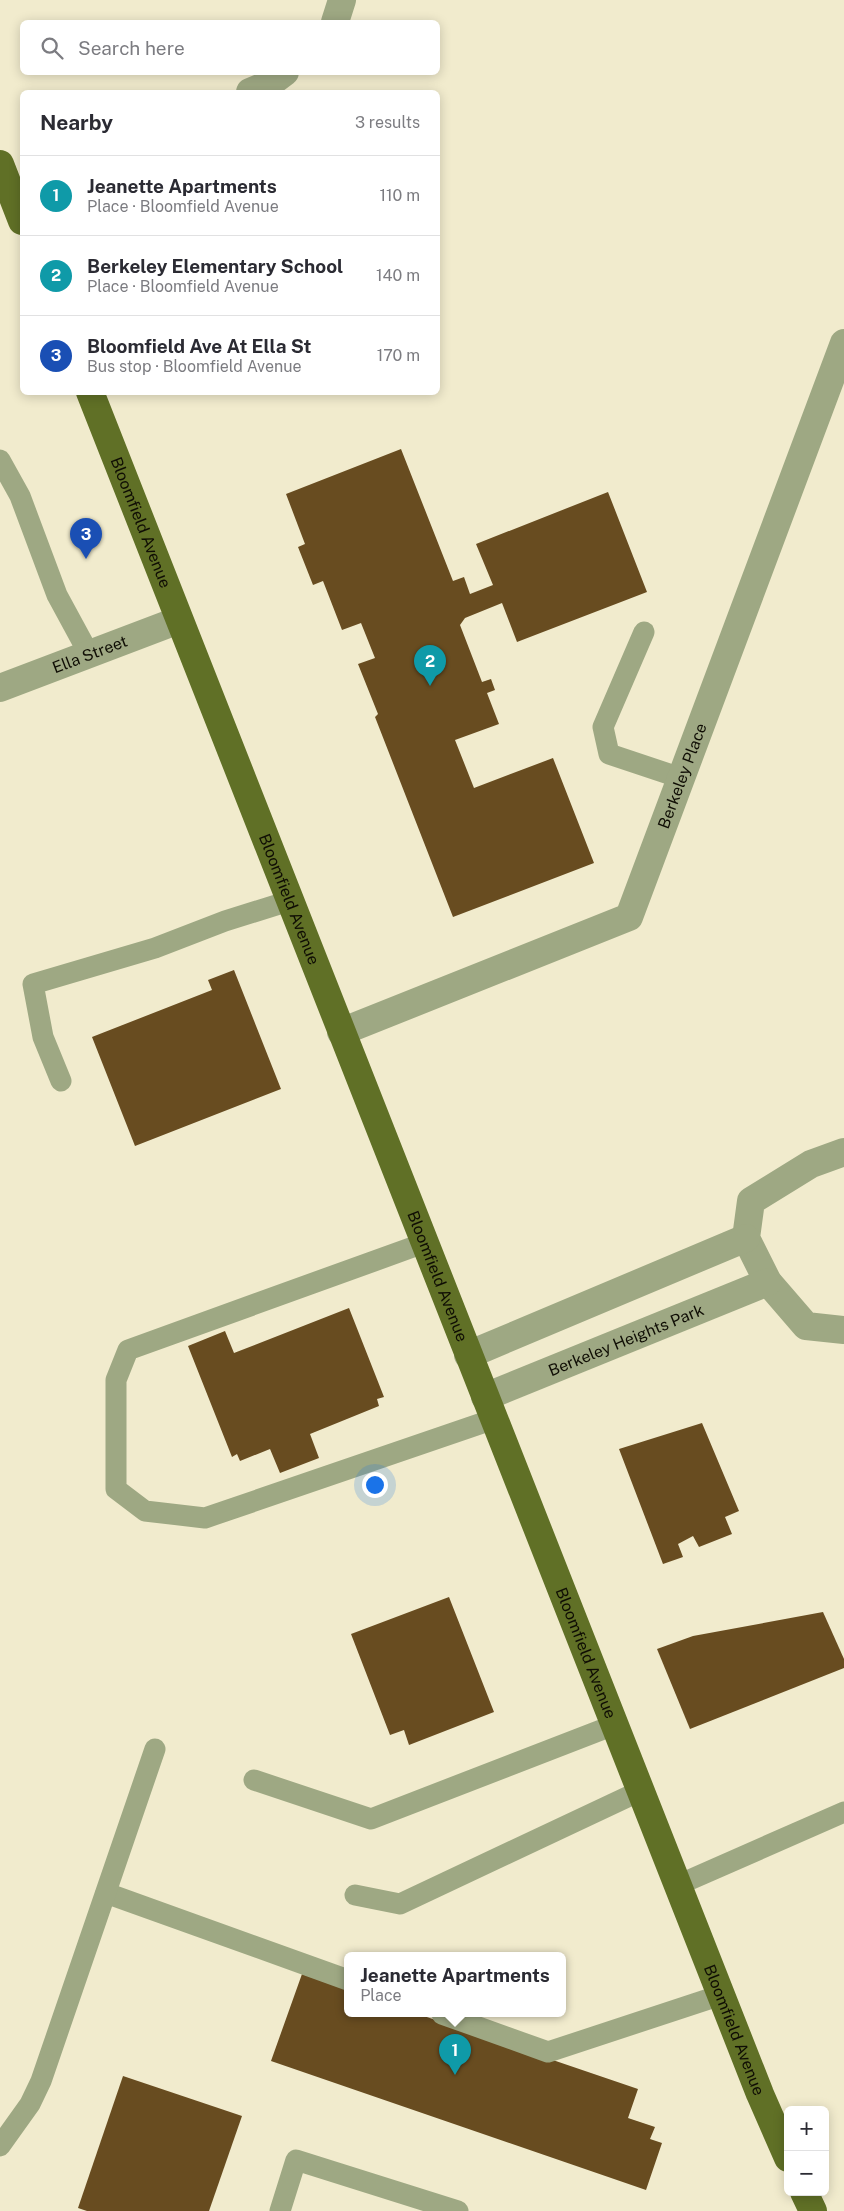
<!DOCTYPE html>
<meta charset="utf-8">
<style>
body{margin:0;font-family:"Public Sans",sans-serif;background:#f7f7f7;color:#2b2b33}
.controls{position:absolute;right:15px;bottom:15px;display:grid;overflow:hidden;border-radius:8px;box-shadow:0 2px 12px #0003}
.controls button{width:45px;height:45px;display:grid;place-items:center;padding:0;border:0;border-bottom:1px solid #e1e1e2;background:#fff;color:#2b2b33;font:25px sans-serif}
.you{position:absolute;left:374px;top:1484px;width:18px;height:18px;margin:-12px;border:4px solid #fff;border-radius:50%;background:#1a73e8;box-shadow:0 0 0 8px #1a73e833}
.badge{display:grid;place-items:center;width:32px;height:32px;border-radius:50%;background:#c4428a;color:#fff;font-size:16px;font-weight:700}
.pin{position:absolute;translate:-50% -41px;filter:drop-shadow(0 1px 2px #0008)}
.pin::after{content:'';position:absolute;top:26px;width:18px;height:15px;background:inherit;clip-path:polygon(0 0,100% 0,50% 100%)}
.popup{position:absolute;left:344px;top:1952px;width:222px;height:65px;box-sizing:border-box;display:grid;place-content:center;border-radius:8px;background:#fff;filter:drop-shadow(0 1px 4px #0005);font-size:16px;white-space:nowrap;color:#7c7c81}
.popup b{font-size:19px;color:#2b2b33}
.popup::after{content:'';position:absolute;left:50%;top:100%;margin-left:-10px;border:10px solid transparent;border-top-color:#fff}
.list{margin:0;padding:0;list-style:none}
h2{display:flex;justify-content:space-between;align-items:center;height:65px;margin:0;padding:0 20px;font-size:21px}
h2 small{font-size:16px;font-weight:400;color:#7c7c81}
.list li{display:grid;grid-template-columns:32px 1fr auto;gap:15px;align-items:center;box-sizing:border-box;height:80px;padding:0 20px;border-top:1px solid #e1e1e2}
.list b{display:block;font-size:19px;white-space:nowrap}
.list p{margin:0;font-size:16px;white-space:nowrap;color:#7c7c81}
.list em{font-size:16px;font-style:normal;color:#7c7c81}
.icon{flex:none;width:28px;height:28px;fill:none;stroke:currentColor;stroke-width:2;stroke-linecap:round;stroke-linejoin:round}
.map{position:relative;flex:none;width:844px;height:2211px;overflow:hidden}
.search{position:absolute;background:#fff;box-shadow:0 2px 12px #0003;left:20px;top:20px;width:420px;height:55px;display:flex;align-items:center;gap:12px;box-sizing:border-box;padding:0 18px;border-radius:8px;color:#7c7c81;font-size:19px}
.panel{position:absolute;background:#fff;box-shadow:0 2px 12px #0003;left:20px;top:90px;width:420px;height:305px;border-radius:8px}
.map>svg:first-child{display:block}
.building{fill:#684c20}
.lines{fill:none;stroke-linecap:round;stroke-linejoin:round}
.lane{stroke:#9ea883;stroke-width:21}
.street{stroke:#9ea883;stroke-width:28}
.primary{stroke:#607026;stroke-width:28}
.labels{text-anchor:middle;stroke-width:5;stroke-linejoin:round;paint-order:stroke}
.street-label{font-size:16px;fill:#0f0d04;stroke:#fff}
</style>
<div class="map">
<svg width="844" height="2211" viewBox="0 0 844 2211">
<rect width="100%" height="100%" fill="#f1ebcd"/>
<!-- building -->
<g class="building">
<path d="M401 449 453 581 464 577 470 594 493 585 476 544 608 492 647 592 517 642 502 603 465 618 460 625 482 682 491 679 495 690 487 693 499 724 455 740 474 788 553 758 594 863 453 917 375 717 378 714 358 664 375 658 361 623 342 630 323 581 313 585 298 547 305 544 286 494Z"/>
<path d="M234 970 281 1089 135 1146 92 1037 212 990 208 980Z"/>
<path d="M349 1308 384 1397 377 1399 379 1406 310 1434 319 1458 280 1473 270 1449 240 1461 237 1454 232 1457 188 1346 225 1331 234 1353Z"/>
<path d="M702 1423 739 1511 725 1517 732 1534 699 1547 693 1536 678 1544 683 1557 663 1564 619 1449Z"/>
<path d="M449 1597 494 1712 409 1745 404 1730 390 1735 351 1634Z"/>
<path d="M823 1612 844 1659V1668L690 1729 657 1649 693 1636Z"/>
<path d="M302 1974 348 1990V2014H418L638 2089 628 2118 655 2127 650 2139 662 2143 646 2190 271 2061Z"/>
<path d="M123 2076 242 2116 209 2211H87L78 2208Z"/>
</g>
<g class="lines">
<!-- lane -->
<g class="lane">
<path d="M0 460 20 496 57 595 89 654"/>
<path d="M644 632 603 727 609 754 681 778"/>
<path d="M61 1081 43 1037 33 984 155 948 225 921 289 901"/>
<path d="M424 1243 128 1350 116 1380V1489L145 1511 205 1518 494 1419"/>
<path d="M254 1780 371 1819 614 1725"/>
<path d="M678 1885 844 1812"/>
<path d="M106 1893 348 1980"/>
<path d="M355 1895 400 1904 640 1791"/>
<path d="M442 2014 548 2052 721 1995"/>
<path d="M0 2146 30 2104 41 2081 155 1749"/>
<path d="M280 2211 296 2160 458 2211"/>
</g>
<!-- street -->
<g class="street">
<path d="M335 22 342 0"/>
<path d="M250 92 269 84 285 72"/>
<path id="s1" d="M0 688 179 620"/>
<path id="s2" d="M341 1032 629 917 844 343"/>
<path d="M844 1152 811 1164 751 1201 746 1238 768 1282 806 1326 844 1330"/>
<path d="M468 1355 746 1238"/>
<path id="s3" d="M485 1397 768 1282"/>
</g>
<!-- primary -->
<g class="primary">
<path d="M0 164 22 221"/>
<path id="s4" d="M90 392 760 2094 788 2158"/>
<path d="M804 2192 813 2211"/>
</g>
</g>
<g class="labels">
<!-- street labels -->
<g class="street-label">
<text dy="6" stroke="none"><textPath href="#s4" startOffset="140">Bloomfield Avenue</textPath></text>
<text dy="6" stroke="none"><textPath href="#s1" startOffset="96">Ella Street</textPath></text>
<text dy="6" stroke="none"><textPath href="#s2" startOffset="461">Berkeley Place</textPath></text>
<text dy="6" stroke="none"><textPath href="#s4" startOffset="545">Bloomfield Avenue</textPath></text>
<text dy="6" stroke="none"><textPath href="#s4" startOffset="950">Bloomfield Avenue</textPath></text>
<text dy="6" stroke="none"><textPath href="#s3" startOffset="152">Berkeley Heights Park</textPath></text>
<text dy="6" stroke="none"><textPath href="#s4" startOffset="1355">Bloomfield Avenue</textPath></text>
<text dy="6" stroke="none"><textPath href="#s4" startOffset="1760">Bloomfield Avenue</textPath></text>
</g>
</g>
</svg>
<div class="controls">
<button>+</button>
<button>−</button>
</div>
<div class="you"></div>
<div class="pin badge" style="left:455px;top:2075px;background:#0f9aa8">1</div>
<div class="popup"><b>Jeanette Apartments</b>Place</div>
<div class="pin badge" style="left:430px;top:686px;background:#0f9aa8">2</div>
<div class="pin badge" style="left:86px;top:559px;background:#1a4fb4">3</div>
<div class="search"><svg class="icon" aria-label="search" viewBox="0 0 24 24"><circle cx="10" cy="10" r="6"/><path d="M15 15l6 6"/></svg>Search here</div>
<section class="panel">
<h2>Nearby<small>3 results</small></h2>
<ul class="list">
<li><span class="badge" style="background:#0f9aa8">1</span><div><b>Jeanette Apartments</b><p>Place · Bloomfield Avenue</p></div><em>110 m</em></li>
<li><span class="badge" style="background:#0f9aa8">2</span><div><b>Berkeley Elementary School</b><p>Place · Bloomfield Avenue</p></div><em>140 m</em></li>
<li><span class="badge" style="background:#1a4fb4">3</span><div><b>Bloomfield Ave At Ella St</b><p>Bus stop · Bloomfield Avenue</p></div><em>170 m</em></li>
</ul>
</section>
</div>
